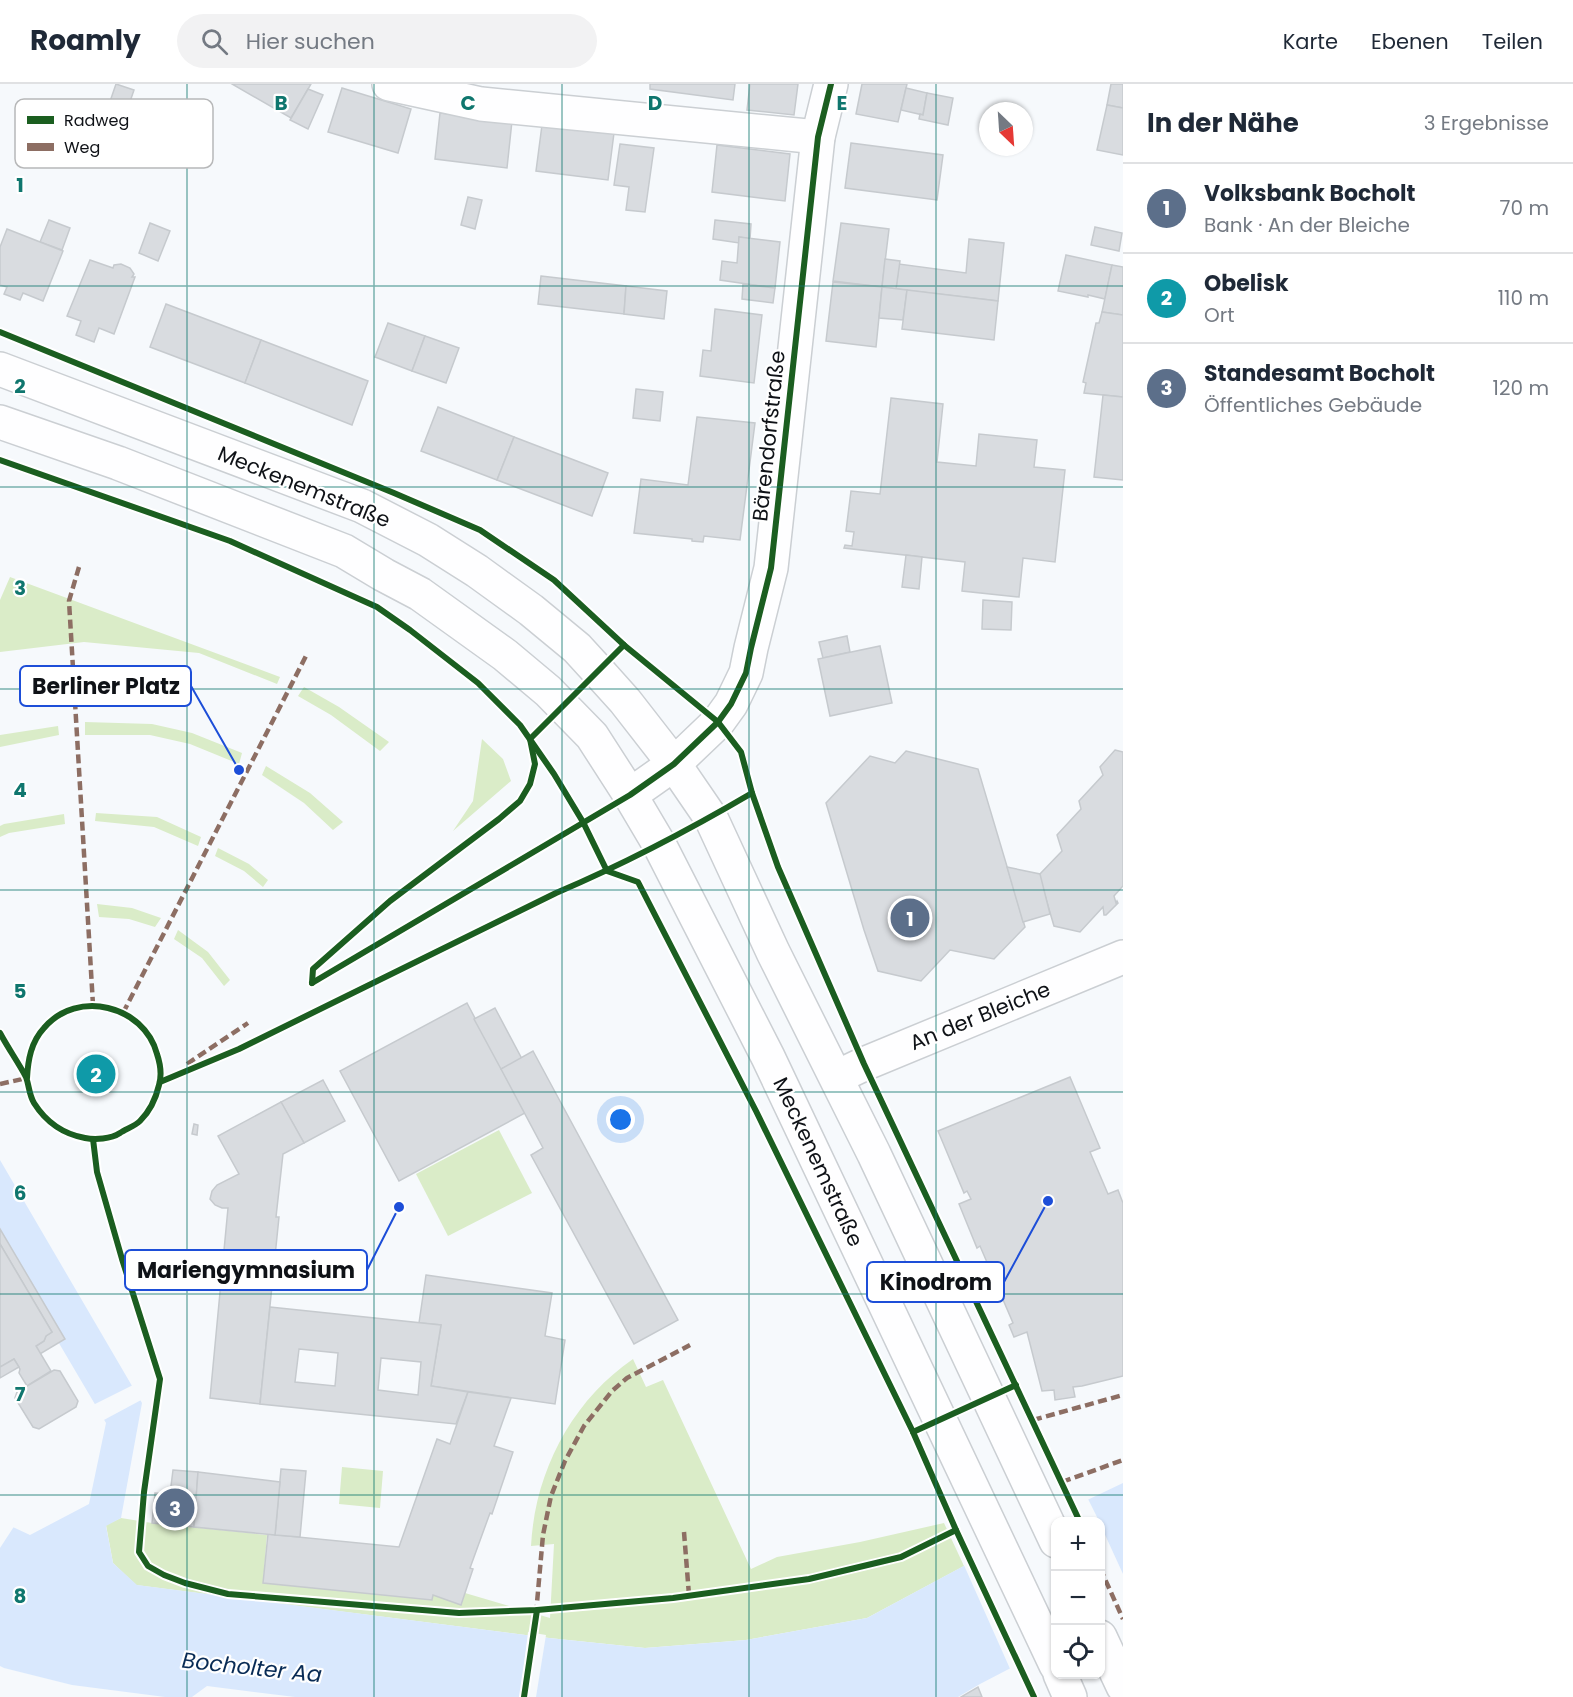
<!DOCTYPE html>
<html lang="de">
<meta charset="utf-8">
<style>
body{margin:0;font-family:Poppins,sans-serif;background:#f2f2f3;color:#1f2937}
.controls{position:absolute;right:18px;bottom:18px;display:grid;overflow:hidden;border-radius:12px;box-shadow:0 2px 4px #0004}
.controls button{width:54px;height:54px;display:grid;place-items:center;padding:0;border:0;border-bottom:2px solid #e0e1e3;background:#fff;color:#1f2937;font:30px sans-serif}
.compass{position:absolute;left:979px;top:18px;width:54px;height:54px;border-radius:50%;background:#fff;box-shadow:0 2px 4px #0004;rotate:155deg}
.you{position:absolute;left:621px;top:1036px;width:21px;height:21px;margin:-15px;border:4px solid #fff;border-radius:50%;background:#1a73e8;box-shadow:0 0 0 9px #1a73e833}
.badge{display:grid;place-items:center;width:39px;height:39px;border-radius:50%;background:#606367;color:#fff;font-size:20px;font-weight:700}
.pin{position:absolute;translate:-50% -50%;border:3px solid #fff;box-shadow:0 2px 6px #0006}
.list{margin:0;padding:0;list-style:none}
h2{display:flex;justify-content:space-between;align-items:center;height:78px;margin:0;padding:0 24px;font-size:26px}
h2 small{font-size:20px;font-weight:400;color:#747a83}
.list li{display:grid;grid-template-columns:39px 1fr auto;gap:18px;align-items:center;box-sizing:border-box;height:90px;padding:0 24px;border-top:2px solid #e0e1e3}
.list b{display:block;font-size:22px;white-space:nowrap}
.list p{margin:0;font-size:20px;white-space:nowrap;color:#747a83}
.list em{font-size:20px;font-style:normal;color:#747a83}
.icon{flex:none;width:33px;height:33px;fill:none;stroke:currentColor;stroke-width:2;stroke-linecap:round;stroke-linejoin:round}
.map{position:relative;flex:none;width:1123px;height:1613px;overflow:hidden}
header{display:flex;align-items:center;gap:36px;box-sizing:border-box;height:84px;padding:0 30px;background:#fff;border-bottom:2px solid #e0e1e3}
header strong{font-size:28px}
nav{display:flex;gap:33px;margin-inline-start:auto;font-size:21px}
.search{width:420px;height:54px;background:#f2f2f3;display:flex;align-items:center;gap:15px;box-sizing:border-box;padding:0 21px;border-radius:33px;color:#747a83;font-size:22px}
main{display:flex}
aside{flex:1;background:#fff}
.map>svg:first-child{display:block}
.green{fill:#daecc8}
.water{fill:#d9e8fd}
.pier{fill:#f6f9fc}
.building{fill:#d9dce0;stroke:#c6cace;stroke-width:1.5;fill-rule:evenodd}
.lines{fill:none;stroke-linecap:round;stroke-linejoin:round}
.minor-casing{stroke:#cbcfd3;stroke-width:36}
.major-casing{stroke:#cbcfd3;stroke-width:36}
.minor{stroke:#fefeff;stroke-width:33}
.major{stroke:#fefeff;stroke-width:33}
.quiet{stroke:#8d6e63;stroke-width:4.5;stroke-dasharray:9 4.5;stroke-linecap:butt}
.cycleway-casing{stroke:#fff;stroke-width:10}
.cycleway{stroke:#1b5e20;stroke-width:6}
.grid{fill:none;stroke:#0f766e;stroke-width:1.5;stroke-opacity:0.55}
.labels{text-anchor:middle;stroke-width:4.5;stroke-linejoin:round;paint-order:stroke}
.street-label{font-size:21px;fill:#0f1217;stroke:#fff}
.water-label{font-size:22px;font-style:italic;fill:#082b55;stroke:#fff}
.key{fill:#fff;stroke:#b7b8b9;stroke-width:1.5}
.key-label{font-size:16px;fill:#0f1217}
.grid-label{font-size:20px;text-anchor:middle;font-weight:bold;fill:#0f766e;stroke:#fff;stroke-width:4.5;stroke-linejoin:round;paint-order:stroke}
.leader{fill:none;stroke:#1d4ed8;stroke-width:2}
.callout-dot{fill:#1d4ed8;stroke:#fff;stroke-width:2}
.callout{fill:#fff;stroke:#1d4ed8;stroke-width:2}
.callout-label{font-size:22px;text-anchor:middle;font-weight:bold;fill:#0f1217}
</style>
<header>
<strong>Roamly</strong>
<div class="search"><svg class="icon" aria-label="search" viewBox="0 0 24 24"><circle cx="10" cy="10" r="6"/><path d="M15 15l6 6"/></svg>Hier suchen</div>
<nav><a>Karte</a><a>Ebenen</a><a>Teilen</a></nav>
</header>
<main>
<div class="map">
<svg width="1123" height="1613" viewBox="0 0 1123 1613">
<rect width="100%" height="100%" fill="#f6f9fc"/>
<!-- green -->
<g class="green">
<path d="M10 493 280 593 277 600 199 569 84 558 0 568V516Z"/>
<path d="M304 603 339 623 389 658 380 667 331 631 298 612Z"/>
<path d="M85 638 152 640 192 649 242 669 239 680 190 660 150 651H85Z"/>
<path d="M58 642 59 651 0 663V651Z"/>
<path d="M482 655 503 675 511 697 453 747 473 717Z"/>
<path d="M266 682 310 709 343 738 333 746 304 719 262 691Z"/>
<path d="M96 729 157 733 201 753 198 762 154 743 95 737Z"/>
<path d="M64 730 65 740 9 749 0 753V742L4 740Z"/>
<path d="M218 764 249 780 268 796 263 803 244 787 215 772Z"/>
<path d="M97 820 132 824 161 834 155 843 129 835 99 833Z"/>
<path d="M178 846 208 868 230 896 224 902 202 874 174 855Z"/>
<path d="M499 1046 532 1109 448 1152 416 1090Z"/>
<path d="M633 1275 646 1303 663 1296 751 1485 777 1473 860 1458 944 1439 964 1482 867 1534 746 1556 645 1564 549 1554 136 1501 113 1479 106 1441 121 1434 152 1439 267 1451 263 1499 432 1516 433 1511 465 1509 550 1534 554 1460 531 1462C535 1387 572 1317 633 1275Z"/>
<path d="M342 1383 383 1387 380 1424 339 1420Z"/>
</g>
<!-- water -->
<path class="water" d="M0 1076 142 1319 121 1434 106 1442 113 1479 137 1501 549 1554 645 1564 746 1556 867 1534 1081 1419 1123 1399V1527L1101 1539 1100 1438H1056L1055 1561 980 1600 958 1613H295L207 1602 192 1613H165L72 1601 4 1584 0 1582V1437L30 1451 89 1420 106 1339 0 1159Z"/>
<!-- pier -->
<g class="pier">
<path d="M135 1300 143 1315 102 1337 93 1321Z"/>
<path d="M1087 1413 1099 1437 1056 1438V1565L1011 1587 963 1479Z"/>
<path d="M0 1434 15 1441 0 1464Z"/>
<path d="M1101 1442 1123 1490V1530L1100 1542Z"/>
<path d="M528 1548 546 1551 536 1613H520Z"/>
</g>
<!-- building -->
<g class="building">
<path d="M116 0 134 6 123 38 105 32Z"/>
<path d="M232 0H311L291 34Z"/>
<path d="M650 0H735L733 16 650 5Z"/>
<path d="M750 0H798L794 31 747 26Z"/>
<path d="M862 0H907L898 38 856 30Z"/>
<path d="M1111 0H1123V24L1107 21Z"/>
<path d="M342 4 411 25 398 69 328 48Z"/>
<path d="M906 4 927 9 923 31 901 26Z"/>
<path d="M308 5 323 11 308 45 290 36Z"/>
<path d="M927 9 953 14 948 41 919 35 920 30 923 31Z"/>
<path d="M1107 21 1123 24V71L1097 66Z"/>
<path d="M440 29 512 37 507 84 435 75Z"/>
<path d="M542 41 614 49 608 96 536 87Z"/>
<path d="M851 59 943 71 937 116 845 104Z"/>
<path d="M620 60 654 64 645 128 626 126 629 103 614 101Z"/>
<path d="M717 61 790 70 785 117 712 108Z"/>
<path d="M468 113 482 116 475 145 461 141Z"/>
<path d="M49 136 70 144 62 166 40 158Z"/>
<path d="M715 136 751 140 750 155 739 153V159L713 155Z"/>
<path d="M150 139 170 147 158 177 139 169Z"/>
<path d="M841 139 889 145 882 203 833 197Z"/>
<path d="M1095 143 1122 149 1119 167 1091 161Z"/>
<path d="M7 145 63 167 43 217 23 209 20 216 4 210 7 203 0 201V163Z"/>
<path d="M739 153 780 158 775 204 720 196 722 177 737 179Z"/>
<path d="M969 155 1004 159 998 217 896 205 899 180 966 189Z"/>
<path d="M1066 171 1112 181 1105 215 1088 211V213L1058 207Z"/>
<path d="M885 175 900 177 896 205 882 203Z"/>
<path d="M90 176 113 184 114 181 121 180 130 184 134 190 132 193H135L114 250 99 244 94 258 76 251 81 237 67 232Z"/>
<path d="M1112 181 1123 183V231L1102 228Z"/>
<path d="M541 192 626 202 624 230 538 220Z"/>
<path d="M833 198 882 203 876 263 826 257Z"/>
<path d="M743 200 775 204 773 219 742 215Z"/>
<path d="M626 202 667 207 664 235 624 230Z"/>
<path d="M882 203 907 206 903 236 879 234Z"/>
<path d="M907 206 998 217 994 256 902 245Z"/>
<path d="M166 220 261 256 245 299 150 263Z"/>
<path d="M715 225 762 231 754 299 700 292 703 266 711 267Z"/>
<path d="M1102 228 1123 231V313L1084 309 1086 299 1083 298 1096 239H1099Z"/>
<path d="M388 239 425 252 412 287 375 273Z"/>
<path d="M425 252 459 264 446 299 412 287Z"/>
<path d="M261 256 368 297 352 341 245 299Z"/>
<path d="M636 305 663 308 660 337 633 334Z"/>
<path d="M1103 311 1123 313V396L1094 393Z"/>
<path d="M891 314 943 320 937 378 976 382 979 350 1037 356 1034 383 1065 386 1055 478 1023 474 1019 513 962 507 965 478 844 464 845 461 852 462 854 448 846 447 851 407 880 410Z"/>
<path d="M438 323 514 353 497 396 421 367Z"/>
<path d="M697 333 755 339 740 456 704 452 703 458 692 457V455L634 449 641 395 688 401Z"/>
<path d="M514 353 608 389 592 432 497 396Z"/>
<path d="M906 471 922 473 919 505 902 503Z"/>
<path d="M983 516 1012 518 1011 546 982 545Z"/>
<path d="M847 552 850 568 823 574 819 558Z"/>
<path d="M880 562 892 619 830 632 818 575Z"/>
<path d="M1115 666 1123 668V802L1114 812 1116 819 1117 817 1118 819 1106 831H1104L1103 823 1080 848 1054 842 1039 791 1062 767 1057 751 1081 725 1079 717 1103 691 1100 683Z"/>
<path d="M906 667 978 685 1025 843 994 875 950 866 921 897 878 887 864 846 826 719 870 672 895 679Z"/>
<path d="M1007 783 1040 790 1050 830 1023 838Z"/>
<path d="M467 919 525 1029 399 1097 340 987Z"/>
<path d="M495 924 522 975 501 985 474 935Z"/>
<path d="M533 967 678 1236 634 1260 531 1071 543 1064 501 985Z"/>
<path d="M1070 993 1100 1064 1090 1068 1108 1110 1118 1106 1123 1119V1292L1082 1302 1073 1303 1075 1313 1055 1316 1054 1306 1042 1307 1027 1248 1014 1253 1009 1241 1013 1239 980 1162 977 1164 959 1120 971 1115 967 1107 964 1109 938 1047Z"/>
<path d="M323 996 345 1037 304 1059 281 1018Z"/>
<path d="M281 1018 304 1059 283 1070 276 1133H279L260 1320 210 1314 228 1124H222L215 1121 210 1115 212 1107 217 1101 239 1090 218 1052Z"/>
<path d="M194 1040 198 1041 197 1051 192 1050Z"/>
<path d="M0 1145 65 1255 40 1270 36 1262 44 1257 46 1252 52 1248 0 1160Z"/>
<path d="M0 1160 52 1248 46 1252 44 1257 36 1262 51 1287 27 1302 19 1289 20 1285 14 1275 0 1283Z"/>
<path d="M426 1191 552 1209 545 1252 565 1256 555 1320 431 1302 441 1241 419 1239Z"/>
<path d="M270 1223 441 1241 431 1302 468 1308 456 1340 260 1320ZM299 1265 338 1269 335 1302 295 1298ZM381 1274 421 1278 418 1311 378 1306Z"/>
<path d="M14 1275 19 1283 0 1294V1283Z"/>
<path d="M54 1286 60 1287 78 1317 76 1323 39 1345 33 1343 15 1314 17 1308Z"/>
<path d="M468 1308 511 1314 494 1362 513 1368 492 1430 490 1429 470 1484 473 1485 461 1521 433 1511 432 1516 263 1499 268 1450 399 1463 437 1355 450 1360Z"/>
<path d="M281 1385 306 1387 300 1453 275 1451Z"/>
<path d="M173 1386 198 1388 194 1443 152 1439 155 1409 170 1410Z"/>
<path d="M198 1388 280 1398 275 1451 194 1443Z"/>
<path d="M978 1603 982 1613H961Z"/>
</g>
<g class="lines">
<!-- minor casing -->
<g class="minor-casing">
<g id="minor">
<path d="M389 0 481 20 818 53"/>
<path d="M630 711 674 680 718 638 731 620 746 589 751 564 771 484 818 53 831 0"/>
<path d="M837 993 864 980 1123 873"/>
</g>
</g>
<!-- major casing -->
<g class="major-casing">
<g id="major">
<path d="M0 285 362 422 428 456 477 487 531 526 577 564 598 587 625 617 674 680 711 734 773 868 874 1070 1056 1457"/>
<path d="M0 338 118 379 344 467 384 491 420 510 505 571 548 607 592 652 630 711 659 760 768 973 1056 1581"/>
<path d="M1100 1553 1123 1602"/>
<path d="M1060 1590 1070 1613"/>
</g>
</g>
<!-- minor -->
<use href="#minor" class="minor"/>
<!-- major -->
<use href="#major" class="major"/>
<!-- quiet -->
<g class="quiet">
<path d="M79 483 69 517 93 921"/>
<path d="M123 929 306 572"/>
<path d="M187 980 248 939"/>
<path d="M0 1000 27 994"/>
<path d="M1033 1336 1123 1311"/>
<path d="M1062 1398 1123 1376"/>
<path d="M684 1448 689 1511"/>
<path d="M1100 1484 1123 1535"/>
<path d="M536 1530 543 1451 551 1412 565 1377 584 1342 612 1307 627 1294 690 1261"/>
</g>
<!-- cycleway casing -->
<g class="cycleway-casing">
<g id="cycleway">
<path d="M0 248 394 409 480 446 554 496 624 561 718 638 741 668 752 709 778 783 864 980 1080 1438"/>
<path d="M0 376 230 457 377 523 410 546 478 599 520 641 554 690 583 738 607 787 638 798 756 1027 913 1348 956 1446 1034 1613"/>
<path d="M312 899 630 711 674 680 718 638 731 620 746 589 751 564 771 484 818 53 831 0"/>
<path d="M312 899 313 885 390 817 499 735 520 717 530 700 535 680 530 655 624 561"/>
<path d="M0 949C8 964 18 978 26 993 29 1001 29 1011 34 1019 46 1038 63 1050 85 1054 95 1056 111 1055 120 1049 126 1045 135 1042 140 1037 149 1028 156 1014 159 1001 162 991 160 979 157 970 144 921 77 905 44 944 31 958 28 976 27 994"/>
<path d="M160 998 239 965 556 809C624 780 689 746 752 709"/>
<path d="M93 1055 97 1088 122 1175 160 1295 144 1408 139 1468 148 1482 164 1491 185 1499 228 1510 459 1529 537 1526 673 1514 809 1495 901 1473 956 1446"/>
<path d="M913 1348 1016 1301"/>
<path d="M524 1613 537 1526"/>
</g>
</g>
<!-- cycleway -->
<use href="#cycleway" class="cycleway"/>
</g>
<!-- grid -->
<path class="grid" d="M187 0V1613M374 0V1613M562 0V1613M749 0V1613M936 0V1613M0 202H1123M0 403H1123M0 605H1123M0 806H1123M0 1008H1123M0 1210H1123M0 1411H1123"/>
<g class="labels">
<!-- street labels -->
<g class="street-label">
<text transform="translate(769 352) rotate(-84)" y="7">Bärendorfstraße</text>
<text transform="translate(304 403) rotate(22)" y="7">Meckenemstraße</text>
<text transform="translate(980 932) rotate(-22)" y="7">An der Bleiche</text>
<text transform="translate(818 1078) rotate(65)" y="7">Meckenemstraße</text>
</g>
<!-- water labels -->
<g class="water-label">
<text transform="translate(252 1583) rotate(6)" y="8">Bocholter Aa</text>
</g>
</g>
<!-- legend -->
<rect x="15" y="15" width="198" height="69" rx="9" class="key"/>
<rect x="27" y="32" width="27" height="8" fill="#1b5e20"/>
<rect x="27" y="59" width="27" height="8" fill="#8d6e63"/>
<g class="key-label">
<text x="64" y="42">Radweg</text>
<text x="64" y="69">Weg</text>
</g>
<g class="grid-label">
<text x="281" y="26">B</text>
<text x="468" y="26">C</text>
<text x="655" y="26">D</text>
<text x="842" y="26">E</text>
<text x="20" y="108">1</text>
<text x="20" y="309">2</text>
<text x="20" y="511">3</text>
<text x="20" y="713">4</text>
<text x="20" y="914">5</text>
<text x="20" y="1116">6</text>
<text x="20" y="1317">7</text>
<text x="20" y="1519">8</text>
</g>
<!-- callouts -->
<path class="leader" d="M239 686L191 602M399 1123L367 1186M1048 1117L1004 1198"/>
<g class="callout-dot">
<circle cx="239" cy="686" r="6"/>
<circle cx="399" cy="1123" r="6"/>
<circle cx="1048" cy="1117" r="6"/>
</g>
<g class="callout">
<rect x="20" y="582" width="171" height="40" rx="6"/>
<rect x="125" y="1166" width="242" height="40" rx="6"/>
<rect x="867" y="1178" width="137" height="40" rx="6"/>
</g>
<g class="callout-label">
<text x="106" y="610">Berliner Platz</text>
<text x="246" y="1194">Mariengymnasium</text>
<text x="936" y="1206">Kinodrom</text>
</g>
</svg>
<div class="controls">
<button>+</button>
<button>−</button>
<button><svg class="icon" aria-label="locate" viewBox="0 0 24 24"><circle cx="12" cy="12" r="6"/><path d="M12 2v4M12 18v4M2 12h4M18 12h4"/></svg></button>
</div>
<svg class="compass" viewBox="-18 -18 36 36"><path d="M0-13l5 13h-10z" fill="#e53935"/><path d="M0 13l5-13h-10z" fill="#747a83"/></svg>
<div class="you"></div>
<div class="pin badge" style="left:910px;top:834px;background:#5c6f8a">1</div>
<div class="pin badge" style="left:96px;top:990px;background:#0f9aa8">2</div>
<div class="pin badge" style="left:175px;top:1424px;background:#5c6f8a">3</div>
</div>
<aside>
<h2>In der Nähe<small>3 Ergebnisse</small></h2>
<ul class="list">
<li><span class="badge" style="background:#5c6f8a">1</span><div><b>Volksbank Bocholt</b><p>Bank · An der Bleiche</p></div><em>70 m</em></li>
<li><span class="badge" style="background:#0f9aa8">2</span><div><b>Obelisk</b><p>Ort</p></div><em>110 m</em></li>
<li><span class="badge" style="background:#5c6f8a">3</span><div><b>Standesamt Bocholt</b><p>Öffentliches Gebäude</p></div><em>120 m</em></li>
</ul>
</aside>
</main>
